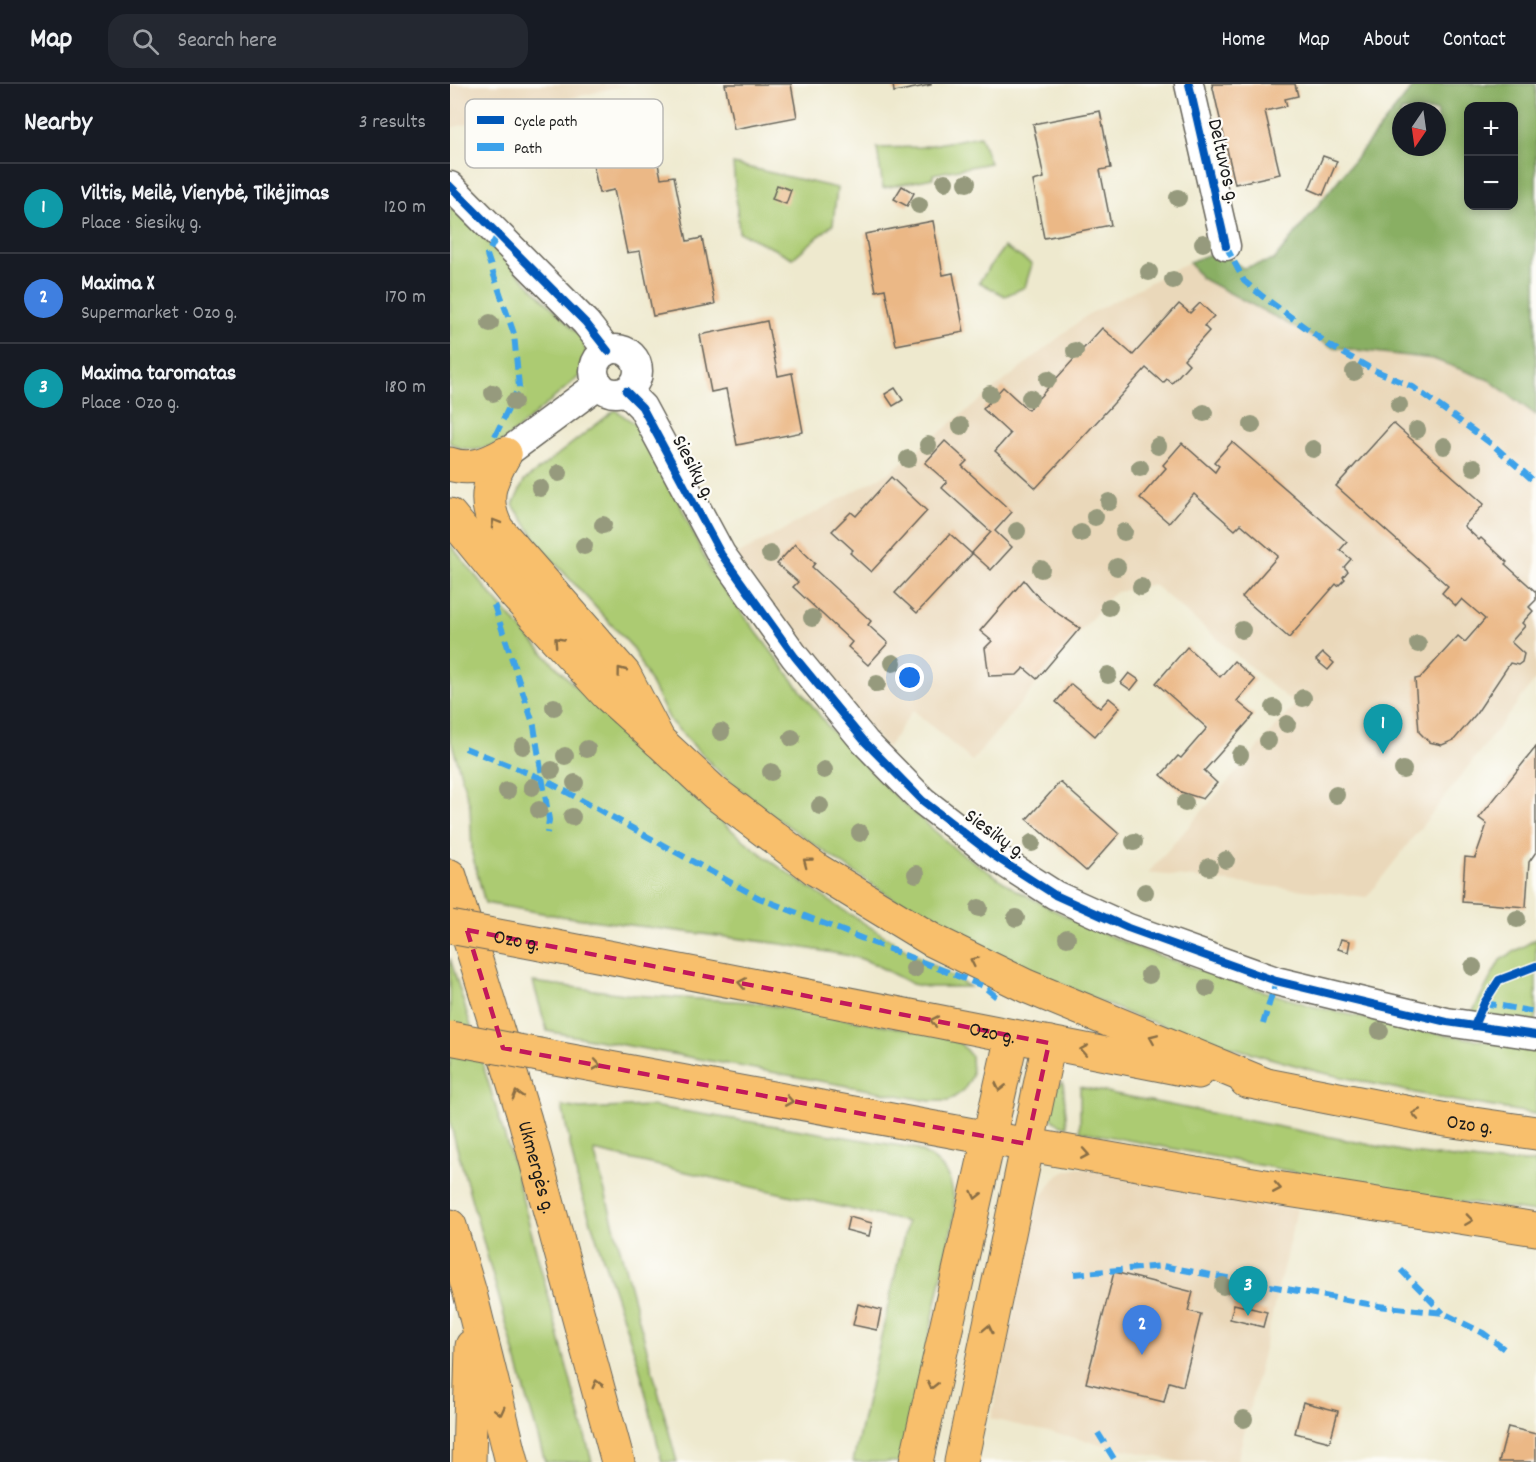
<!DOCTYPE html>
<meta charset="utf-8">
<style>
body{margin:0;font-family:Dekko,sans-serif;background:#242831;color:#f1f3f6}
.controls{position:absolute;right:18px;top:18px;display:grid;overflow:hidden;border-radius:12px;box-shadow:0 3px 9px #0003}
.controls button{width:54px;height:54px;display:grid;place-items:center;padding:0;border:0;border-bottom:2px solid #363941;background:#171b24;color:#f1f3f6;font:30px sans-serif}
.compass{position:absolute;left:942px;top:18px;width:54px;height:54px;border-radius:50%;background:#171b24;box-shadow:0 3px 9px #0003;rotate:193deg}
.you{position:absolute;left:460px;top:594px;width:21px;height:21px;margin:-15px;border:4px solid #fff;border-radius:50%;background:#1a73e8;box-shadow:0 0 0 9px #1a73e833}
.badge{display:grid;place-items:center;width:39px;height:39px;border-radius:50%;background:#b45309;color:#fff;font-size:20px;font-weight:700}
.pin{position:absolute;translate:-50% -50px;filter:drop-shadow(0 2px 3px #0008)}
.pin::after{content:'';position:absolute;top:32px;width:21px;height:18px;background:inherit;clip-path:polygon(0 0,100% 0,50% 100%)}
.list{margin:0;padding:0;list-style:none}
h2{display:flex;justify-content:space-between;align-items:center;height:78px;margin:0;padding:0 24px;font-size:26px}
h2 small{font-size:20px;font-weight:400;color:#9ea1a6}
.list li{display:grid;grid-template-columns:39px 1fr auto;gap:18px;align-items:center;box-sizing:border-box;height:90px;padding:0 24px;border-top:2px solid #363941}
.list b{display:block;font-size:22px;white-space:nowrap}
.list p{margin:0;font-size:20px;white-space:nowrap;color:#9ea1a6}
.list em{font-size:20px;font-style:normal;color:#9ea1a6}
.icon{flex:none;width:33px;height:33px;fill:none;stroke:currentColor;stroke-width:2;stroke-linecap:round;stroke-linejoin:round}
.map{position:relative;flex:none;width:1086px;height:1378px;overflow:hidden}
header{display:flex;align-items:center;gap:36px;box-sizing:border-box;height:84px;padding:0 30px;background:#171b24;border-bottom:2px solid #363941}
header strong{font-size:28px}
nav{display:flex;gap:33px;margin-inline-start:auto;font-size:21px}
.search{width:420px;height:54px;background:#242831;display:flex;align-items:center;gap:15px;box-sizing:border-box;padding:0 21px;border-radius:18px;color:#9ea1a6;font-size:22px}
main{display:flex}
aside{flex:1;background:#171b24}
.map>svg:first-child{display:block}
.built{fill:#ead8ba}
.green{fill:#accb72;stroke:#647447;stroke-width:1.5}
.forest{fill:#89af64;stroke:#526640;stroke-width:1.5;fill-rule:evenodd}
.building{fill:#ebb886}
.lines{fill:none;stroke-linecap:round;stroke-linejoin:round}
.minor-casing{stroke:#66645a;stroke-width:31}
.primary-casing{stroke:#66645a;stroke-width:35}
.trunk-casing{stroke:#66645a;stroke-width:35}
.minor{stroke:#fff;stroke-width:28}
.primary{stroke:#f8bf6c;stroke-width:33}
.trunk{stroke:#f8bf6c;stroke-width:33}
.primary-bridge-casing{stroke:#66645a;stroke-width:35;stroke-linecap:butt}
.primary-bridge{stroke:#f8bf6c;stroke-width:33}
.quiet{stroke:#3da2ea;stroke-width:6;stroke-dasharray:12 6;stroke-linecap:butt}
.cycleway-casing{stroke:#fdfcf7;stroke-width:11}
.cycleway{stroke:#0057b8;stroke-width:8}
.tree{fill:#969a7d}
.oneway{stroke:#8a6e44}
.marked{fill:none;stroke:#c2185b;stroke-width:4.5;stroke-dasharray:12 8;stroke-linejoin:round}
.labels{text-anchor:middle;stroke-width:4.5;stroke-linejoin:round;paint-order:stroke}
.street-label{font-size:21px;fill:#1c1c1c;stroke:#fdfcf7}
.key{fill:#fdfcf7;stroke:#bab9b5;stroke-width:1.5}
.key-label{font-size:16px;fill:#1c1c1c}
</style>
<header>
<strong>Map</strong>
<div class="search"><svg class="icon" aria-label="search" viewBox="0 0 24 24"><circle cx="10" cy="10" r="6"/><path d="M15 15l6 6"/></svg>Search here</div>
<nav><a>Home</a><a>Map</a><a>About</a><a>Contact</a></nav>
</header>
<main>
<aside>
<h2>Nearby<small>3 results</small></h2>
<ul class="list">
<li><span class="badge" style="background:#0f9aa8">1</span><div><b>Viltis, Meilė, Vienybė, Tikėjimas</b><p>Place · Siesikų g.</p></div><em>120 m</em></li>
<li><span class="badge" style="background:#3f7fe0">2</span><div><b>Maxima X</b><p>Supermarket · Ozo g.</p></div><em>170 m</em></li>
<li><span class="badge" style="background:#0f9aa8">3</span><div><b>Maxima taromatas</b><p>Place · Ozo g.</p></div><em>180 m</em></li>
</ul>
</aside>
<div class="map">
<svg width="1086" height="1378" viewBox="0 0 1086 1378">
<rect width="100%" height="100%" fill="#fdfcf7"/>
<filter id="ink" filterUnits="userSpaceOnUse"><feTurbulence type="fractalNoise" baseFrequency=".0167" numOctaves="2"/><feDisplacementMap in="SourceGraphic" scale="12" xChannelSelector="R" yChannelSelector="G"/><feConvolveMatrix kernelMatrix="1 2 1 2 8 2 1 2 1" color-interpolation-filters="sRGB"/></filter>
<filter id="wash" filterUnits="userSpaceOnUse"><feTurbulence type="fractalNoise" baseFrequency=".008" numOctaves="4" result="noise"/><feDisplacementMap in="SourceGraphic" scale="24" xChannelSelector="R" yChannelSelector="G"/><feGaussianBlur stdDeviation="1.35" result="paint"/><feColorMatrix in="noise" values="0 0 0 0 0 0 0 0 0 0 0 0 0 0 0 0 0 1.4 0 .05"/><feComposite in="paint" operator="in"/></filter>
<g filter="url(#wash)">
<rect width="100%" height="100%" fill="#eee9ce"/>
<!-- built -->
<g class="built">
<path d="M0 0H179L0 44Z"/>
<path d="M739 178 751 194 942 269 983 275 1039 296 1086 331V595L917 813 698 789 845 621 703 500 663 509 522 677 463 626 437 664 383 600 285 472 440 388 637 231Z"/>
<path d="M628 1084 656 1085 847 1125 787 1378H731L541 1335 587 1120 604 1095 614 1088Z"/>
</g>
<!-- green -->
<g class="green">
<path d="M530 52 540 79 483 90V94L433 104 427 64 471 63Z"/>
<path d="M283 80 387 104 383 140 343 174 289 148Z"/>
<path d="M0 120 130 252C137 266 140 276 132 290L50 360 25 366 10 364 0 359Z"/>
<path d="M554 163 582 180 575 203 555 212 529 198Z"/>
<path d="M165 326 197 348 261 488 380 645 440 707 505 765 566 806 627 838 696 867 781 897 862 922 966 946 1086 965V1030L989 1014 869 988 770 960 679 930 532 865 457 824 385 775 321 730 269 688 221 638 182 563 94 467 63 421 74 397Z"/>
<path d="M0 460C69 549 148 629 232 703 266 733 301 764 338 789 397 830 458 867 520 903H477L462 900 422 879 406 873 332 860 109 832 35 819 22 770 20 722 0 653Z"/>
<path d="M1086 855V938L1021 931 1050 876Z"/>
<path d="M0 874 63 1079 142 1378H95L0 1039Z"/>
<path d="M83 898 182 911 300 918 489 951 510 959 521 972 522 992 514 1006 499 1017H480L97 947Z"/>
<path d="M613 998 617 1042C606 1041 602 1036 597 1027L606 1002Z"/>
<path d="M630 1003 961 1069 1038 1078H1086V1128L987 1115 630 1047Z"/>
<path d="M112 1022 130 1025 201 1022 463 1064C496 1078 504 1095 505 1130L452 1378H403L457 1138 144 1067 227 1378H212L189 1282 128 1099Z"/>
</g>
<!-- forest -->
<path class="forest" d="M963 0H1086V331L1039 296 983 275 882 263 751 194 739 178 768 167 793 184 824 176 963 3ZM1018 22H1064V122H1018ZM951 27H987V63H951Z"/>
<g id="blocks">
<!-- building -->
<g class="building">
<path d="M275 0H341L347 33 284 45Z"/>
<path d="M443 0H481V1L444 8Z"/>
<path d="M762 0H845L848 12 835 15 837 22 815 27 830 90 785 100Z"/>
<path d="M650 27 661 84 650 86 661 141 594 154 583 97 594 94 583 40Z"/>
<path d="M197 29 211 94 224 92 237 157 252 154 265 220 203 232 190 167 177 169 164 106 149 109 135 41Z"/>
<path d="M873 72 887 77 873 111 859 105Z"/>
<path d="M327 101 341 106 336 120 322 115Z"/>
<path d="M452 102 464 109 457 122 444 115Z"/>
<path d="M483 137 493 191 503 189 514 248 446 261 435 205 426 207 415 150Z"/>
<path d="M750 219 764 232 754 242 759 247 734 275 739 280 722 299 717 295 713 299 696 284 586 404 545 367 560 350 533 325 553 303 578 326 652 244 683 271 729 220 740 229Z"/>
<path d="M317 237 328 292 342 289 353 348 287 361 276 305 261 308 250 251Z"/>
<path d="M445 304 453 316 443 322 435 310Z"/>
<path d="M943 339 1034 420 1014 442 1029 456 1031 454 1057 478 1055 480 1086 508V516L1079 523 1083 527 1072 539 1075 542 1061 558 1074 570 1072 578 1068 581 1060 579 1026 630 1004 656 992 661 979 658 969 648 965 595 970 594 1008 552 1015 558 1035 535 1012 515 1006 522 992 509 998 502 886 402Z"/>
<path d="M495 357 517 377 512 382 562 428 545 447 562 463 541 486 522 469 541 448 492 404 497 398 475 379Z"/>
<path d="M782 358 897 458 890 466 901 475 894 483 898 487 893 493 895 495 888 502 886 500 839 554 792 513 828 472 791 440 785 446 744 410 719 439 690 414 716 384 713 381 732 359 765 388 769 382 764 378Z"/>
<path d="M441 393 477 427 421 488 400 469 403 466 382 447 401 428 406 432Z"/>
<path d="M500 450 522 470 467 529 445 509Z"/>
<path d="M345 460 365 479 362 483 421 537 418 541 438 559 418 581 398 563 402 558 343 503 348 498 327 480Z"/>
<path d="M574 496 589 514 610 531 630 544 587 595 574 584 567 591 539 592 535 564 542 557 530 547Z"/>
<path d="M737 563 770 593 784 577 805 596 787 617 804 631 754 687 767 699 753 715 731 708 711 691 728 672 731 674 757 644 706 599Z"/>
<path d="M873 569 884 579 878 586 866 576Z"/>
<path d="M679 589 689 596 681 606 671 599Z"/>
<path d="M621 600 650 624 659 614 670 623 645 652 606 618Z"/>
<path d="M1086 663V768L1079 778 1076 823 1012 818 1015 773 1025 774 1037 740 1029 734Z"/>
<path d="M610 698 669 750 636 787 577 735Z"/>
<path d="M891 855 900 857 898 868 888 865Z"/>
<path d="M399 1133 422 1139 419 1152 396 1146Z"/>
<path d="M664 1188 743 1208 738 1227 751 1230 733 1302 719 1298 714 1318 636 1299Z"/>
<path d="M408 1220 431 1226 427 1246 403 1241Z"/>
<path d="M784 1220 817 1228 813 1243 780 1235Z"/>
<path d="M853 1318 888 1327 880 1358 845 1349Z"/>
<path d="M1058 1343 1086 1350V1378H1049Z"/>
</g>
</g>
</g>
<g filter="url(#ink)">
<use href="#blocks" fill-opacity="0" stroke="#66645a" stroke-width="1.5"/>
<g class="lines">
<!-- minor casing -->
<g class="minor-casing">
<g id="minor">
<path d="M739 0 776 162"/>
<path d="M0 102 136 239 158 267"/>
<circle cx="166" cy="287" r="22"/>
<path d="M176 307 192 323 271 470 345 573 415 658 473 717 544 772 605 811 678 844 826 897 997 938 1086 951"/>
<path d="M55 370 149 300"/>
</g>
</g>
<!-- primary casing -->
<g class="primary-casing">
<g id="primary">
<path d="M55 370C39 397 32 416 47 445L174 590 209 657 265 709 367 786 482 856 576 902 816 1001"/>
<path id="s1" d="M91 860 748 988"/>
<path d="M89 971 539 1054 832 1105 1086 1145"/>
<path id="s2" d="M796 997 996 1036 1086 1049"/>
</g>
</g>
<!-- trunk casing -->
<g class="trunk-casing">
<g id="trunk">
<path d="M0 380C20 387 37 380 55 370"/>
<path d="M0 431 63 508 157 610 209 657"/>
<path id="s3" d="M0 792 75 1036 168 1378"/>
<path d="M0 1142 20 1209 62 1378"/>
<path d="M19 1378 22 1262"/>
<path d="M466 1378 562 952"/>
<path d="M511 1378 599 959"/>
</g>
</g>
<!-- minor -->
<use href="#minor" class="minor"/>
<!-- primary -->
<use href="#primary" class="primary"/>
<!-- trunk -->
<use href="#trunk" class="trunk"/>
<!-- primary-bridge casing -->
<g class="primary-bridge-casing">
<g id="primary-bridge">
<path id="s4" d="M0 843 91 860"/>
<path d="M0 954 89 971"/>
</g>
</g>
<!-- primary-bridge -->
<use href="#primary-bridge" class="primary-bridge"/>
<!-- quiet -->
<g class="quiet">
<path d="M776 162 794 197 812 212 882 263 922 285 963 303 1043 361 1086 399"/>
<path d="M45 352 69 303 64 250 37 171 48 150"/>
<path d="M44 521 84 642 99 736 97 749"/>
<path d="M15 664 93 695 309 814 533 902 549 915"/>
<path d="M1034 919 1086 928"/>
<path d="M813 940 826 897"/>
<path d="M951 1186 993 1229"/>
<path d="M624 1190 712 1182 929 1222 993 1229 1033 1249 1057 1267"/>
<path d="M648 1349 666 1378"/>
</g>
<!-- cycleway casing -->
<g class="cycleway-casing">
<g id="cycleway">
<path d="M739 0 776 162"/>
<path d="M0 102 136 239 158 267"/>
<path d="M176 307 192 323 271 470 345 573 415 658 473 717 544 772 605 811 678 844 826 897 997 938 1086 951"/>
<path d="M1024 942 1034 919 1049 896 1086 882"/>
</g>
</g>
<!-- cycleway -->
<use href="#cycleway" class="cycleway"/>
</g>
<!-- trees -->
<g class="tree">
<circle cx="495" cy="98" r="9"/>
<circle cx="517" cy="99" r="9"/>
<circle cx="728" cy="114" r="9"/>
<circle cx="469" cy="121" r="9"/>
<circle cx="753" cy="159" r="9"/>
<circle cx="699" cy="188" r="9"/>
<circle cx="723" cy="196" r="9"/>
<circle cx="40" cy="239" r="9"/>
<circle cx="625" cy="267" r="9"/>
<circle cx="904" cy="288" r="9"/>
<circle cx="598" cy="295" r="9"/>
<circle cx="43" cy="309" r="9"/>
<circle cx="540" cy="310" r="9"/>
<circle cx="580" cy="314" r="9"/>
<circle cx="64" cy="318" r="9"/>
<circle cx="949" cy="321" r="9"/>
<circle cx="754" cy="329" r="9"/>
<circle cx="802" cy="341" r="9"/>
<circle cx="511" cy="342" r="9"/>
<circle cx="967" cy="346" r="9"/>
<circle cx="478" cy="361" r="9"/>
<circle cx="708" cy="362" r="9"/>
<circle cx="994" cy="362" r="9"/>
<circle cx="863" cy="365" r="9"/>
<circle cx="458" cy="375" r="9"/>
<circle cx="1024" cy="383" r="9"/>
<circle cx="690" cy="384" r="9"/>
<circle cx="109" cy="389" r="9"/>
<circle cx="90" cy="404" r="9"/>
<circle cx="659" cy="418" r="9"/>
<circle cx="645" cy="433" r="9"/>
<circle cx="153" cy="441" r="9"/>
<circle cx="567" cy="447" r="9"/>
<circle cx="674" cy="448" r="9"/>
<circle cx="631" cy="449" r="9"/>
<circle cx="134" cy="462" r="9"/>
<circle cx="320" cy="470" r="9"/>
<circle cx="667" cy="483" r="9"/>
<circle cx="591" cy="485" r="9"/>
<circle cx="691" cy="503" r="9"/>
<circle cx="659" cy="523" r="9"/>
<circle cx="362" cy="534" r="9"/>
<circle cx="792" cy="546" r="9"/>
<circle cx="968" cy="560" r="9"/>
<circle cx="443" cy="579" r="9"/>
<circle cx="658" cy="591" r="9"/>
<circle cx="427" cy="600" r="9"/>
<circle cx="853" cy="614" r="9"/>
<circle cx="104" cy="623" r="9"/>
<circle cx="824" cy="624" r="9"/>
<circle cx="837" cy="640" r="9"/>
<circle cx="271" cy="648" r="9"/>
<circle cx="342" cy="654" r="9"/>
<circle cx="818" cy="657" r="9"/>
<circle cx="73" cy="662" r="9"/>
<circle cx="137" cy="665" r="9"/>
<circle cx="790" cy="671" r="9"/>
<circle cx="115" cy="672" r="9"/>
<circle cx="102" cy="686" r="9"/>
<circle cx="374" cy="686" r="9"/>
<circle cx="953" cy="686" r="9"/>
<circle cx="321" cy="688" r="9"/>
<circle cx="125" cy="699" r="9"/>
<circle cx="82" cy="703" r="9"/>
<circle cx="57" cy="707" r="9"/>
<circle cx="886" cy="711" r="9"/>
<circle cx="735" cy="719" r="9"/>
<circle cx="370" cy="722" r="9"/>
<circle cx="89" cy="726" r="9"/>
<circle cx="122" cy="733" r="9"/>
<circle cx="410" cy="749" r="9"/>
<circle cx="684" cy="758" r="9"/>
<circle cx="582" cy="759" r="9"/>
<circle cx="776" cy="776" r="9"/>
<circle cx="759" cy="783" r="9"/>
<circle cx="466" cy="790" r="9"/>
<circle cx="695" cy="808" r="9"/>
<circle cx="529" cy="824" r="9"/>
<circle cx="566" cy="834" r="9"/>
<circle cx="1067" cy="835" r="9"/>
<circle cx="617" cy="854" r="9"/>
<circle cx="1023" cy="883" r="9"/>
<circle cx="464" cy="885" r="9"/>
<circle cx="699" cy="891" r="9"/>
<circle cx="757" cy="904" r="9"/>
<circle cx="930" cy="947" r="9"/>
<circle cx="773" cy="1202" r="9"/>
<circle cx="794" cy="1335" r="9"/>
</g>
<!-- one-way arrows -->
<defs><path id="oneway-chevron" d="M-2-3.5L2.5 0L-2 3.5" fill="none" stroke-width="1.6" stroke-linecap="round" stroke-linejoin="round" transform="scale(1.5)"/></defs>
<g class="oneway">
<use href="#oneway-chevron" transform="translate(45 439) rotate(-120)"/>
<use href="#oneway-chevron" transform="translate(108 557) rotate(-133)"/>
<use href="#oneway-chevron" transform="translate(171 587) rotate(-127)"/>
<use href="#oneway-chevron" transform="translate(357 778) rotate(-143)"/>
<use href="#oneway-chevron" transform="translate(524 877) rotate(-154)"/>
<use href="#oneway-chevron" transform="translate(292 899) rotate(-169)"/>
<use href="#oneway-chevron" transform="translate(484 937) rotate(-169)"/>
<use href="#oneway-chevron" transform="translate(703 954) rotate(-157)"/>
<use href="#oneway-chevron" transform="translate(634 966) rotate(-169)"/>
<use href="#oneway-chevron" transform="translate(147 981) rotate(10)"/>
<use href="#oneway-chevron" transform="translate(550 1003) rotate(103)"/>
<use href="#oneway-chevron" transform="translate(67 1011) rotate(-107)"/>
<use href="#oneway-chevron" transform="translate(339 1017) rotate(10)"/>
<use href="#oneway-chevron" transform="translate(966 1030) rotate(-169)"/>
<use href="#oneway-chevron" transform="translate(635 1070) rotate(10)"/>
<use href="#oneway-chevron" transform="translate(827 1104) rotate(10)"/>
<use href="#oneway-chevron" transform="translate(526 1111) rotate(103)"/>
<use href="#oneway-chevron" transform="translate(1019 1136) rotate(8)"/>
<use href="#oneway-chevron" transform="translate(538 1245) rotate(-78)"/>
<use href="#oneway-chevron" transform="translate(147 1300) rotate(-105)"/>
<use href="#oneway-chevron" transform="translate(482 1301) rotate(103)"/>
<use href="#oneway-chevron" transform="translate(50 1327) rotate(76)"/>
</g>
</g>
<!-- marked area -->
<path class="marked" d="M17 846 599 959 577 1060 53 964Z"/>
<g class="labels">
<!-- street labels -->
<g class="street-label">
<text transform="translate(775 77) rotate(77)" y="7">Deltuvos g.</text>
<text transform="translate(245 383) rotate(62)" y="7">Siesikų g.</text>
<text transform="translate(546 749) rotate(36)" y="7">Siesikų g.</text>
<text dy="7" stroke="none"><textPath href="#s4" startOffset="68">Ozo g.</textPath></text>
<text dy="7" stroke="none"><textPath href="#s1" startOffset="460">Ozo g.</textPath></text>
<text dy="7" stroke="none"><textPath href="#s2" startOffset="228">Ozo g.</textPath></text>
<text dy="7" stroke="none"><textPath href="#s3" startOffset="304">Ukmergės g.</textPath></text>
</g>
</g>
<!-- legend -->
<rect x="15" y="15" width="198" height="69" rx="9" class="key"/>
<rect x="27" y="32" width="27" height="8" fill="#0057b8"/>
<rect x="27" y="59" width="27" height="8" fill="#3da2ea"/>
<g class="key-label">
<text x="64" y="42">Cycle path</text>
<text x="64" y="69">Path</text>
</g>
</svg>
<div class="controls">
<button>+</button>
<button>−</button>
</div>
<svg class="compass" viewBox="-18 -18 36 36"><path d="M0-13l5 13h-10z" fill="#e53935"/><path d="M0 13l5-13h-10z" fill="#9ea1a6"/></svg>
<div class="you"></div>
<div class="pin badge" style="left:933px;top:670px;background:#0f9aa8">1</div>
<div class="pin badge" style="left:692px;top:1271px;background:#3f7fe0">2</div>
<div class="pin badge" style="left:798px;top:1232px;background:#0f9aa8">3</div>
</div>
</main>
